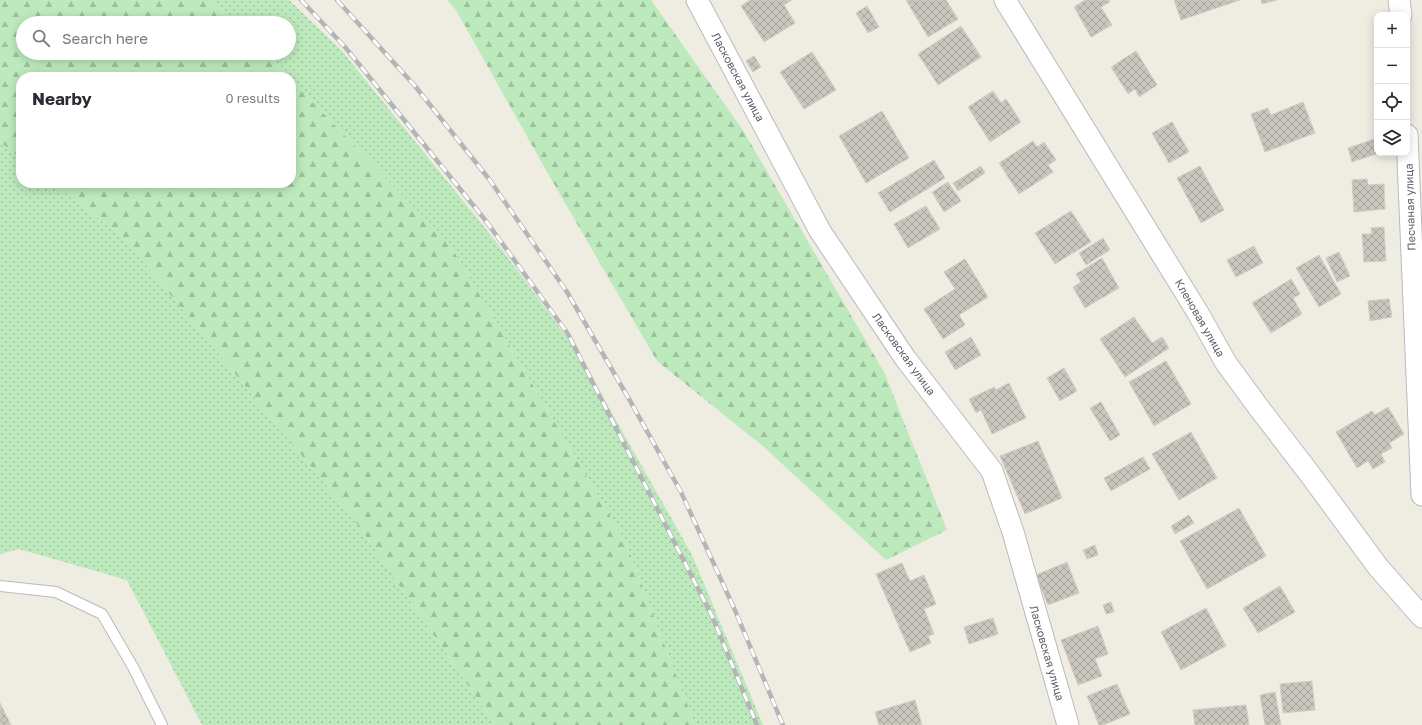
<!DOCTYPE html>
<meta charset="utf-8">
<style>
body{margin:0;font-family:"Golos Text",sans-serif;background:#f2f2f3;color:#2b2b33}
.controls{position:absolute;right:12px;top:12px;display:grid;overflow:hidden;border-radius:8px;box-shadow:0 2px 10px #0003}
.controls button{width:36px;height:36px;display:grid;place-items:center;padding:0;border:0;border-bottom:1px solid #e1e1e2;background:#fff;color:#2b2b33;font:20px sans-serif}
.list{margin:0;padding:0;list-style:none}
h2{display:flex;justify-content:space-between;align-items:center;height:52px;margin:0;padding:0 16px;font-size:17px}
h2 small{font-size:13px;font-weight:400;color:#7c7c81}
.icon{flex:none;width:22px;height:22px;fill:none;stroke:currentColor;stroke-width:2;stroke-linecap:round;stroke-linejoin:round}
.map{position:relative;flex:none;width:1422px;height:725px;overflow:hidden}
.search{position:absolute;background:#fff;box-shadow:0 2px 10px #0003;left:16px;top:16px;width:280px;height:44px;display:flex;align-items:center;gap:10px;box-sizing:border-box;padding:0 14px;border-radius:22px;color:#7c7c81;font-size:15px}
.panel{position:absolute;background:#fff;box-shadow:0 2px 10px #0003;left:16px;top:72px;width:280px;height:116px;border-radius:16px}
.map>svg:first-child{display:block}
.grass{fill:url(#grass-dots)}
.forest{fill:url(#forest-firs)}
.building{fill:url(#building-cross-hatch);stroke:#d4cec0}
.lines{fill:none;stroke-linecap:round;stroke-linejoin:round}
.lane-casing{stroke:#b7bbc0;stroke-width:12}
.street-casing{stroke:#b7bbc0;stroke-width:23}
.lane{stroke:#fff;stroke-width:10}
.street{stroke:#fff;stroke-width:21}
.rail-casing{stroke:#b4b5b6;stroke-width:4.5}
.rail{stroke:#fff;stroke-width:3;stroke-dasharray:9;stroke-linecap:butt}
.labels{text-anchor:middle;stroke-width:4;stroke-linejoin:round;paint-order:stroke}
.street-label{font-size:11px;fill:#5a5f65;stroke:#fff}
</style>
<div class="map">
<svg width="1422" height="725" viewBox="0 0 1422 725">
<defs>
<pattern id="grass-dots" width="8" height="8" patternUnits="userSpaceOnUse"><rect width="8" height="8" fill="#bdeabc"/><path d="M2 2h.1M6 6h.1" fill="none" stroke="#9dc19c" stroke-width="1.8" stroke-linecap="round"/></pattern>
<pattern id="forest-firs" width="22" height="20" patternUnits="userSpaceOnUse"><rect width="22" height="20" fill="#bdeabc"/><path d="M5 1l3.5 6h-7zM16 11l3.5 6h-7z" fill="#9dc19c"/></pattern>
<pattern id="building-cross-hatch" width="8" height="8" patternUnits="userSpaceOnUse"><rect width="8" height="8" fill="#cac6bf"/><path d="M0 0l8 8M0 8l8-8" fill="none" stroke="#a7a49f"/></pattern>
</defs>
<rect width="100%" height="100%" fill="#efece2"/>
<!-- grass -->
<g class="grass">
<path d="M213 0H289L342 51 497 243 577 351 692 555 763 725H695L626 543 449 243 291 80V77H288L265 53H289V23H236Z"/>
<path d="M0 142 21 158V183H53L124 238 356 522 495 725H202L127 580 19 549 0 554Z"/>
</g>
<!-- forest -->
<g class="forest">
<path d="M0 0H213L236 23H23V53H265L288 77H21V158L0 142Z"/>
<path d="M447 0H651L744 132 884 372 947 530 886 560 764 447 657 361 547 172 456 10Z"/>
<path d="M291 80 449 243 626 543 695 725H495L356 522 124 238 53 183H291Z"/>
</g>
<!-- building -->
<g class="building">
<path d="M750 0H792L784 5 795 23 764 42 741 6Z"/>
<path d="M906 0H946L958 19 928 37Z"/>
<path d="M1085 0H1109L1110 2 1101 7 1112 25 1091 37 1074 7Z"/>
<path d="M1174 0H1240L1181 20Z"/>
<path d="M1261 0H1277L1262 4Z"/>
<path d="M867 6 879 27 868 33 856 13Z"/>
<path d="M961 26 981 57 938 85 918 54Z"/>
<path d="M1136 51 1157 85 1139 97 1135 89 1128 94 1111 67Z"/>
<path d="M812 52 836 90 804 109 780 72Z"/>
<path d="M754 56 761 67 753 72 746 61Z"/>
<path d="M993 91 1001 103 1006 99 1021 122 990 142 968 107Z"/>
<path d="M1303 102 1315 133 1265 152 1251 114 1268 108 1271 115Z"/>
<path d="M882 111 909 158 866 183 839 136Z"/>
<path d="M1172 122 1189 152 1169 163 1152 133Z"/>
<path d="M1375 139 1377 144V153H1379L1352 162 1348 148Z"/>
<path d="M1033 141 1037 147 1044 142 1056 160 1048 165 1053 172 1019 194 999 163Z"/>
<path d="M934 160 945 178 890 212 878 193Z"/>
<path d="M981 166 985 173 958 191 953 183Z"/>
<path d="M1200 166 1224 210 1201 223 1177 178Z"/>
<path d="M1367 179 1368 185 1384 184 1385 209 1354 212 1352 180Z"/>
<path d="M948 182 961 201 944 212 932 192Z"/>
<path d="M926 206 940 229 908 248 894 224Z"/>
<path d="M1071 211 1091 242 1055 264 1035 233Z"/>
<path d="M1384 227 1386 261 1364 262 1362 234H1372L1371 228Z"/>
<path d="M1103 238 1110 250 1086 265 1079 253Z"/>
<path d="M1254 246 1263 263 1236 277 1227 260Z"/>
<path d="M1339 252 1350 276 1337 282 1326 258Z"/>
<path d="M1319 255 1341 294 1319 307 1296 268Z"/>
<path d="M1102 258 1119 288 1085 308 1073 287 1081 282 1076 274Z"/>
<path d="M965 259 988 297 959 315 965 325 943 339 924 309 955 289 944 272Z"/>
<path d="M1291 279 1300 294 1293 298 1302 314 1271 333 1252 303Z"/>
<path d="M1389 299 1392 317 1370 321 1368 301Z"/>
<path d="M1134 317 1152 343 1162 337 1169 348 1125 377 1100 339Z"/>
<path d="M971 337 981 355 955 370 945 352Z"/>
<path d="M1166 361 1191 404 1154 426 1129 382Z"/>
<path d="M1064 368 1077 391 1060 401 1047 378Z"/>
<path d="M1009 383 1026 418 992 434 981 410 976 413 969 399 994 387 996 390Z"/>
<path d="M1101 402 1120 435 1110 441 1090 408Z"/>
<path d="M1388 407 1404 434 1389 443 1392 448 1381 454 1385 462 1373 469 1368 461 1357 468 1336 432 1372 411 1375 415Z"/>
<path d="M1191 432 1217 478 1179 500 1152 454Z"/>
<path d="M1038 441 1062 498 1025 514 1000 456Z"/>
<path d="M1143 457 1150 469 1111 491 1104 478Z"/>
<path d="M1239 508 1266 556 1207 589 1180 541Z"/>
<path d="M1189 515 1194 523 1175 534 1171 526Z"/>
<path d="M1095 545 1098 555 1087 559 1083 550Z"/>
<path d="M1067 562 1079 593 1048 605 1036 575Z"/>
<path d="M902 563 910 581 924 575 936 604 924 609 934 634 928 636 931 643 910 652 876 574Z"/>
<path d="M1280 586 1295 612 1258 633 1243 608Z"/>
<path d="M1111 602 1114 612 1106 614 1103 605Z"/>
<path d="M1206 608 1226 646 1181 670 1161 632Z"/>
<path d="M993 618 998 634 969 644 964 627Z"/>
<path d="M1098 626 1108 654 1095 659 1102 676 1078 685 1061 640Z"/>
<path d="M1312 681 1315 710 1283 713 1280 684Z"/>
<path d="M1117 684 1130 714 1103 725H1099L1087 696Z"/>
<path d="M1275 692 1281 725H1265L1260 695Z"/>
<path d="M915 700 922 725H879L875 712Z"/>
<path d="M0 703 11 725H0Z"/>
<path d="M1246 705 1249 725H1195L1193 710Z"/>
</g>
<g class="lines">
<!-- lane casing -->
<g class="lane-casing">
<path id="lane" d="M0 586 56 592 102 614 133 667 162 725"/>
</g>
<!-- street casing -->
<g class="street-casing">
<g id="street">
<path d="M697 0 820 231 905 358 992 471 1013 532 1068 725"/>
<path d="M1005 0 1198 313 1226 363 1259 408 1309 473 1378 567 1422 617"/>
<path d="M1399 0 1401 15"/>
<path d="M1407 135 1422 495"/>
</g>
</g>
<!-- lane -->
<use href="#lane" class="lane"/>
<!-- street -->
<use href="#street" class="street"/>
<!-- rail casing -->
<g class="rail-casing">
<g id="rail">
<path d="M301 0 345 47 486 221 568 334 712 616 757 725"/>
<path d="M337 0 415 86 489 179 567 292 629 399 681 492 734 608 783 725"/>
</g>
</g>
<!-- rail -->
<use href="#rail" class="rail"/>
</g>
<g class="labels">
<!-- street labels -->
<g class="street-label">
<text transform="translate(738 77) rotate(62)" y="4">Ласковская улица</text>
<text transform="translate(1410 207) rotate(-92)" y="4">Песчаная улица</text>
<text transform="translate(1200 318) rotate(60)" y="4">Кленовая улица</text>
<text transform="translate(904 354) rotate(54)" y="4">Ласковская улица</text>
<text transform="translate(1047 653) rotate(74)" y="4">Ласковская улица</text>
</g>
</g>
</svg>
<div class="controls">
<button>+</button>
<button>−</button>
<button><svg class="icon" aria-label="locate" viewBox="0 0 24 24"><circle cx="12" cy="12" r="6"/><path d="M12 2v4M12 18v4M2 12h4M18 12h4"/></svg></button>
<button><svg class="icon" aria-label="layers" viewBox="0 0 24 24"><path d="M12 4l9 5-9 5-9-5zM3 14l9 5 9-5"/></svg></button>
</div>
<div class="search"><svg class="icon" aria-label="search" viewBox="0 0 24 24"><circle cx="10" cy="10" r="6"/><path d="M15 15l6 6"/></svg>Search here</div>
<section class="panel">
<h2>Nearby<small>0 results</small></h2>
<ul class="list">
</ul>
</section>
</div>
